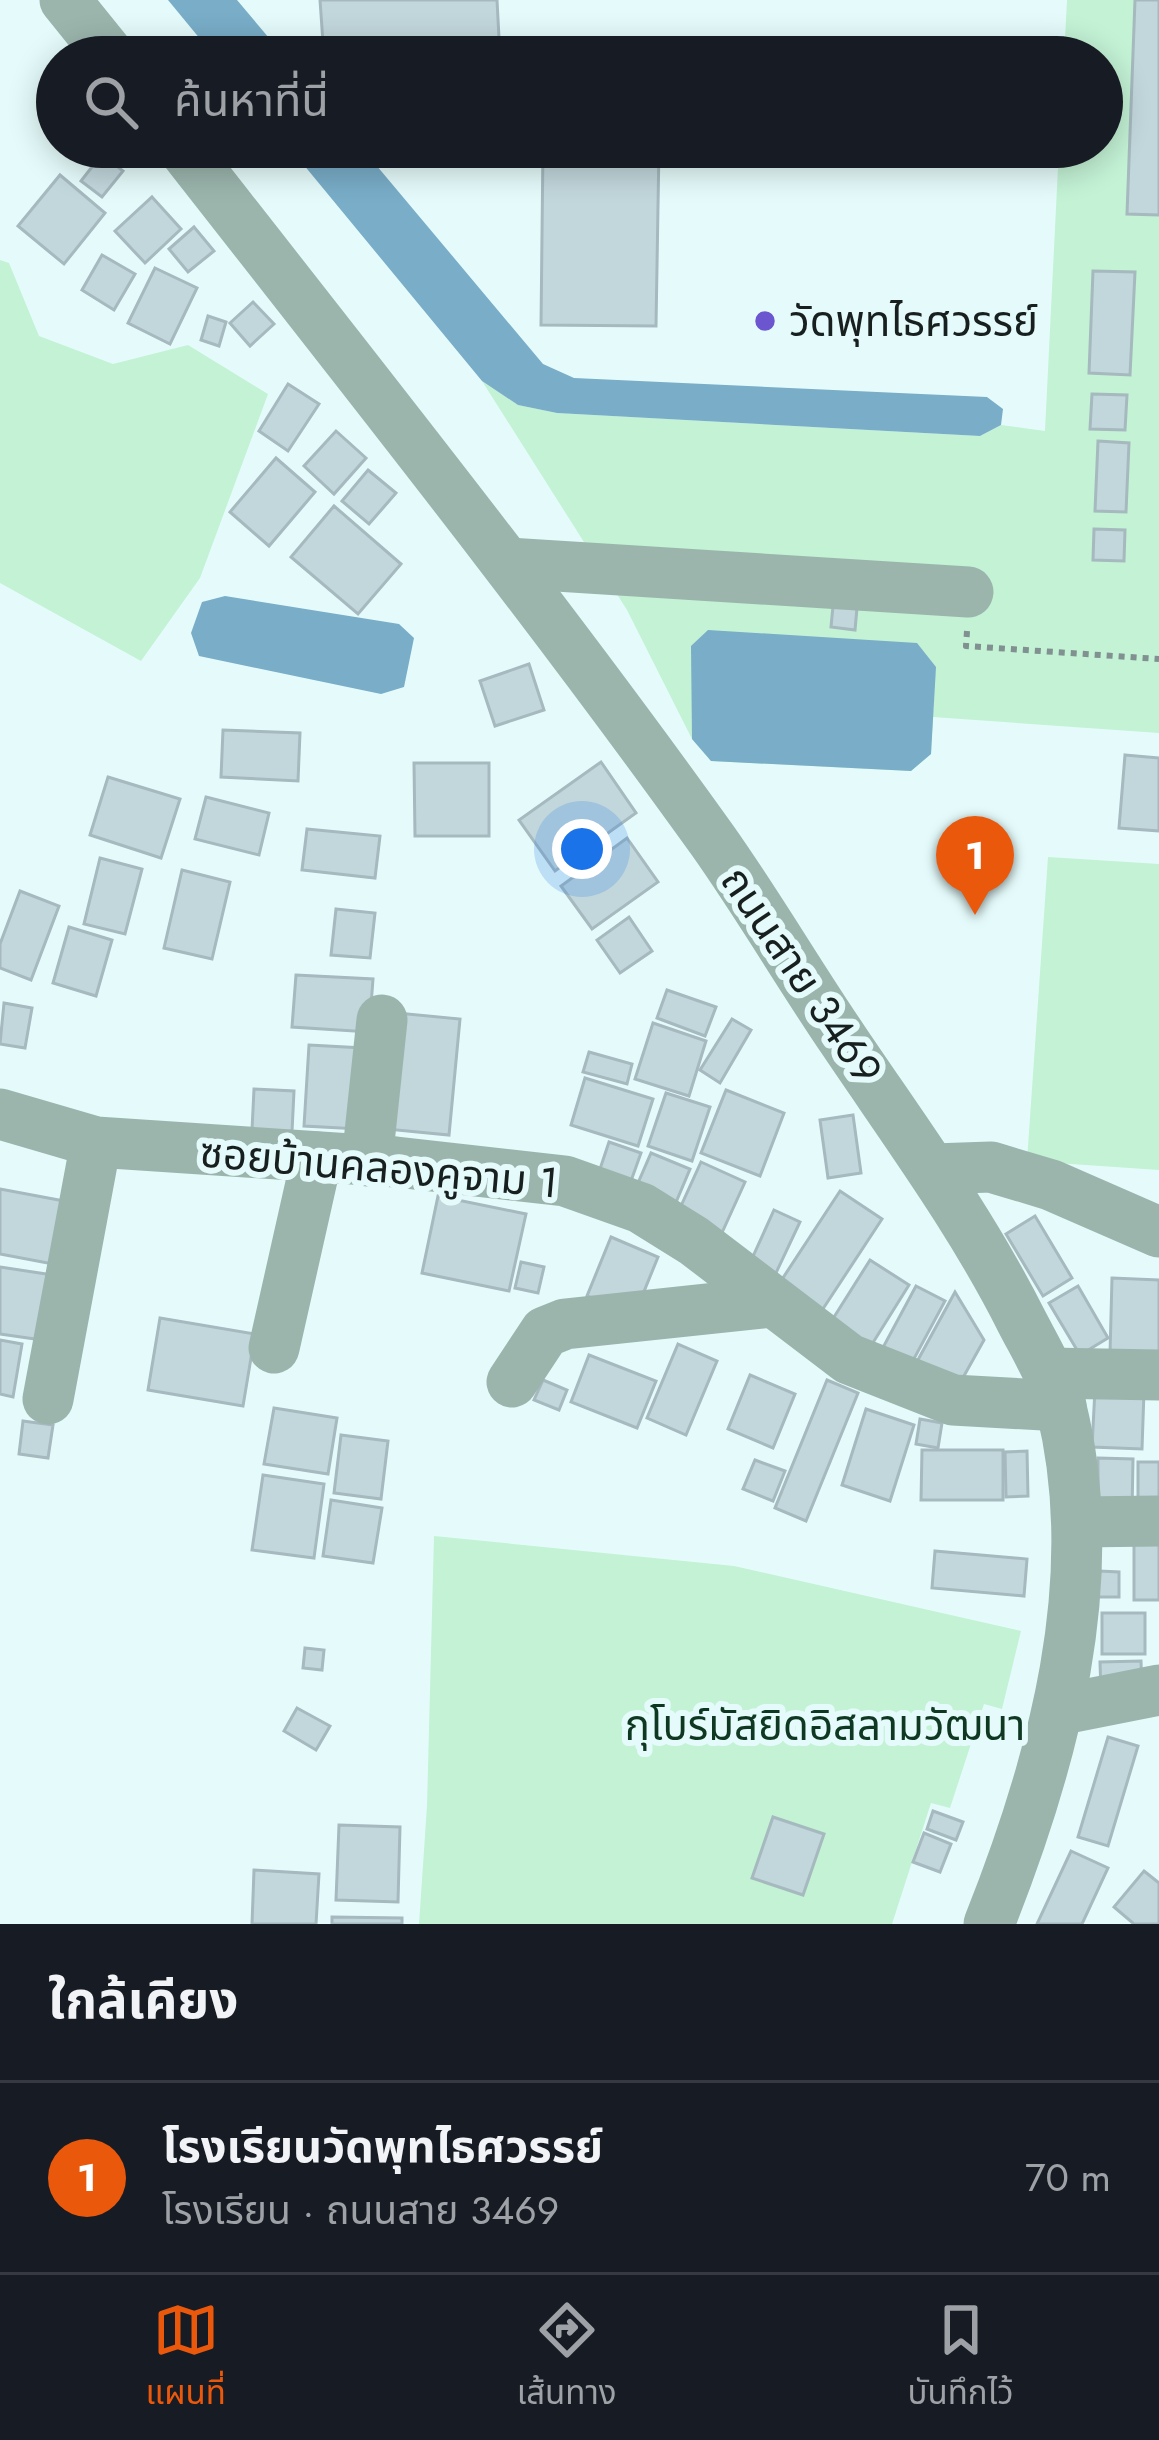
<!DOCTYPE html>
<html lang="th">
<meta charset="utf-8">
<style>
body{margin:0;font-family:Jost,"Noto Sans Thai",sans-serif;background:#20242c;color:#f1f3f6}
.you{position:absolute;left:582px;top:849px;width:42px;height:42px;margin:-30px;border:9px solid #fff;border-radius:50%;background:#1a73e8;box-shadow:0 0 0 18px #1a73e833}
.badge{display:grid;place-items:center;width:78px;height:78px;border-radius:50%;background:#ea580c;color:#fff;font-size:39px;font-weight:700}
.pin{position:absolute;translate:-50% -99px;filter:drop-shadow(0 3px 6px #0008)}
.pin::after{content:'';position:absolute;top:63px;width:42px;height:36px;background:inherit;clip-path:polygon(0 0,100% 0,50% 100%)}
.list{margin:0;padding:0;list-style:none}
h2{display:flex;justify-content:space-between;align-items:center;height:156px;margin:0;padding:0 48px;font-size:51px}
h2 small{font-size:39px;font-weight:400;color:#9ea1a6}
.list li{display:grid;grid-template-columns:78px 1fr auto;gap:36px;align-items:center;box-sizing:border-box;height:192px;padding:0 48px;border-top:3px solid #363941}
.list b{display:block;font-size:45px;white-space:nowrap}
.list p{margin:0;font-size:39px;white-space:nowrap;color:#9ea1a6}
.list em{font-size:39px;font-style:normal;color:#9ea1a6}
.icon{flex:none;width:66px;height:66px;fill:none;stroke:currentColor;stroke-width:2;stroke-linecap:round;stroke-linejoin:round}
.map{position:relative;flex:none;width:1159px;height:1924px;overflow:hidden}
.search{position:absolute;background:#171b24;box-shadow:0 6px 30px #0003;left:36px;right:36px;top:36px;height:132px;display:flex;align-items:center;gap:30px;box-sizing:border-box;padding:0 42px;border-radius:66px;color:#9ea1a6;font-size:45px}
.sheet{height:348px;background:#171b24}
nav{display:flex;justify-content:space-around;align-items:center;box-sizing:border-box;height:168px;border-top:3px solid #363941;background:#171b24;font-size:33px;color:#9ea1a6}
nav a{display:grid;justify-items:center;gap:6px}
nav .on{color:#ea580c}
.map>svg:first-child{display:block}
.green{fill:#c3f2d5}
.water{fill:#79adc8}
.building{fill:#c2d7dc;stroke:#a5b9be;stroke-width:3}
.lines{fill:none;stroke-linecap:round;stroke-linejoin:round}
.path{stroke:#819090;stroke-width:6;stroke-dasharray:6 6;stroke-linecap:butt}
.minor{stroke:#9bb5ad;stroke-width:51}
.poi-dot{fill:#6c56d0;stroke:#e5fbfb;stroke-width:4.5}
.labels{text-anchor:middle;stroke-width:12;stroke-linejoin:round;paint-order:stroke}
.poi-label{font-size:42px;fill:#18201f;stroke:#e5fbfb;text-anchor:start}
.street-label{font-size:42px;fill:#18201f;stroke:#e5fbfb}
.park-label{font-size:42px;fill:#0f3823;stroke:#e5fbfb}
</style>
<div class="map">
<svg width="1159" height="1924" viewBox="0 0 1159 1924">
<rect width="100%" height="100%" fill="#e5fbfb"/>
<!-- green -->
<g class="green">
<path d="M1067 0H1135L1127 213 1159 215V733L933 717 931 754 911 771 711 761 692 739 627 610 482 381 518 405 557 413 980 436 1001 425 1045 431 1059 147H1102V57H1064Z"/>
<path d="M0 260 9 263 39 336 113 364 188 345 268 394 200 578 141 661 0 583Z"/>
<path d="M1048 857 1159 864V1170L1027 1161Z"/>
<path d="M434 1536 734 1566 1021 1631 1002 1709 984 1704 950 1808 931 1803 892 1924H419L427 1806Z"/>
</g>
<!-- water -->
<g class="water">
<path d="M168 0H237L285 57H215Z"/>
<path d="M289 147H361L543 364 574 378 987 397 1003 409 1001 425 980 436 557 413 518 405 482 381Z"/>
<path d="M225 596 399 624 414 638 404 687 381 694 199 656 191 633 202 602Z"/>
<path d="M708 630 917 643 936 667 931 754 911 771 711 761 692 739 691 646Z"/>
</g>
<!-- building -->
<g class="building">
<path d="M320 0H497L500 57H324Z"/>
<path d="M1135 0H1159V215L1127 214Z"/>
<path d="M545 46 660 47V57H544Z"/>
<path d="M385 147H497L498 155 386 162Z"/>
<path d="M543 147H659L656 326 541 325Z"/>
<path d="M102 154 123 171 102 197 81 181Z"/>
<path d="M60 175 105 213 64 264 18 226Z"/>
<path d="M152 197 181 229 145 263 115 231Z"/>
<path d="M194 227 214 251 188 272 169 249Z"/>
<path d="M102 255 135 274 114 310 82 290Z"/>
<path d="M155 268 197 288 170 344 128 323Z"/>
<path d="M1093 271 1135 272 1130 375 1089 373Z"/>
<path d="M253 302 274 324 250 346 230 323Z"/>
<path d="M208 316 226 322 219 346 201 340Z"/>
<path d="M288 384 319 404 288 451 259 431Z"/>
<path d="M1092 394 1127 395 1125 430 1090 429Z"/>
<path d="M336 431 366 458 334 494 304 466Z"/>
<path d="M1098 441 1129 443 1126 512 1095 511Z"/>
<path d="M276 458 315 492 269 546 230 512Z"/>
<path d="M368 470 396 493 369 524 342 501Z"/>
<path d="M334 506 401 564 358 614 291 557Z"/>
<path d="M1094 529 1125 530 1124 561 1093 560Z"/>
<path d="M833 606 857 608 855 630 831 627Z"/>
<path d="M529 664 544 710 495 726 480 681Z"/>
<path d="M223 730 300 733 298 781 221 777Z"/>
<path d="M1125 755 1159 758V831L1119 828Z"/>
<path d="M601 762 636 813 555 871 519 820Z"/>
<path d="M414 763H489V836H415Z"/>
<path d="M108 777 180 799 161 858 90 835Z"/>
<path d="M206 797 269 813 259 855 195 839Z"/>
<path d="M307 829 380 836 375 878 302 870Z"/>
<path d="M627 838 658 882 592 929 561 886Z"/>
<path d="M100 858 142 869 125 934 84 924Z"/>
<path d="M182 870 230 882 212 959 164 948Z"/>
<path d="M20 891 59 906 31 980 0 968V944Z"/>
<path d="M336 909 375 913 370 958 331 955Z"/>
<path d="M629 917 652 951 620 973 597 940Z"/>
<path d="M69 927 112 940 96 996 53 983Z"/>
<path d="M296 975 373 979 369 1032 292 1027Z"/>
<path d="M667 990 716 1007 705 1036 657 1018Z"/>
<path d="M4 1003 32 1008 25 1048 0 1044Z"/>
<path d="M397 1013 460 1019 449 1135 386 1129Z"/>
<path d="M732 1019 751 1030 720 1083 700 1070Z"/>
<path d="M653 1023 706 1041 689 1096 635 1079Z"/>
<path d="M309 1045 363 1048 359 1129 304 1126Z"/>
<path d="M589 1052 632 1064 627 1084 583 1072Z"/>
<path d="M585 1078 653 1099 638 1146 571 1125Z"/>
<path d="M254 1089 294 1091 292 1132 252 1130Z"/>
<path d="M726 1090 784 1113 760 1176 701 1153Z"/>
<path d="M666 1093 710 1107 692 1161 648 1146Z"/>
<path d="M853 1115 861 1173 828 1178 820 1120Z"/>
<path d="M609 1142 641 1153 627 1192 596 1181Z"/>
<path d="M651 1153 690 1169 674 1207 635 1190Z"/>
<path d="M701 1162 745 1182 720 1237 676 1217Z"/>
<path d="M0 1189 64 1201 53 1264 0 1254Z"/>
<path d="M840 1191 882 1219 815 1321 773 1293Z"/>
<path d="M438 1196 526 1214 509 1291 422 1273Z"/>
<path d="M774 1210 800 1222 775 1275 750 1263Z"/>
<path d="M1035 1216 1072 1278 1043 1296 1006 1234Z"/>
<path d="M611 1237 658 1257 634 1316 587 1296Z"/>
<path d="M870 1260 909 1285 869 1349 829 1325Z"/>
<path d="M521 1262 544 1267 538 1293 515 1288Z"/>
<path d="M0 1267 53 1275 42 1340 0 1334Z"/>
<path d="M1112 1278 1159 1280V1356L1110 1354Z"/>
<path d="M916 1286 945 1301 909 1368 880 1353Z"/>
<path d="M1078 1286 1108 1338 1080 1355 1049 1303Z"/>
<path d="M955 1292 984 1340 955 1392 913 1369Z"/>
<path d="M160 1318 255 1334 243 1406 148 1390Z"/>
<path d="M0 1340 22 1344 13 1397 0 1394Z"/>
<path d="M678 1344 717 1361 686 1435 647 1418Z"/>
<path d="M589 1355 656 1381 637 1428 571 1402Z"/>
<path d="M750 1375 795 1394 773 1448 728 1429Z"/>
<path d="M543 1380 567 1390 559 1410 534 1400Z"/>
<path d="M827 1380 858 1393 806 1521 775 1508Z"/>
<path d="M1095 1389 1144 1391 1142 1449 1092 1447Z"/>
<path d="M274 1408 337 1418 328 1474 264 1464Z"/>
<path d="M866 1409 914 1425 890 1501 842 1485Z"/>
<path d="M920 1419 942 1423 938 1448 916 1444Z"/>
<path d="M23 1421 53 1425 48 1458 19 1454Z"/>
<path d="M341 1435 388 1441 381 1499 334 1493Z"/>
<path d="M922 1450H1003V1500H921Z"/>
<path d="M1027 1451 1028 1496 1006 1497 1005 1452Z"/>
<path d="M1098 1458 1133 1459 1132 1513H1098Z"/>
<path d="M755 1460 785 1471 773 1501 743 1489Z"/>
<rect x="1138" y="1462" width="21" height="49"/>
<path d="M263 1475 324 1484 314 1558 252 1550Z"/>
<path d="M331 1500 382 1508 373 1563 323 1556Z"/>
<rect x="1134" y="1542" width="25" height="58"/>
<path d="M935 1551 1027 1559 1024 1596 932 1588Z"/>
<path d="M1099 1571 1119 1572V1597H1098Z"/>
<rect x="1102" y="1613" width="43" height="41"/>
<path d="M305 1648 324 1650 322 1670 303 1668Z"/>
<path d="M1141 1661 1142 1692 1101 1693 1100 1662Z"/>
<path d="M297 1708 330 1726 316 1750 284 1731Z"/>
<path d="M1108 1737 1138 1746 1108 1846 1078 1837Z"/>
<path d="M933 1811 963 1822 956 1840 927 1829Z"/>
<path d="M773 1817 824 1834 803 1895 752 1878Z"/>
<path d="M339 1825 400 1827 398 1902 336 1900Z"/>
<path d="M924 1833 951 1844 940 1872 913 1862Z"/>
<path d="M1071 1851 1108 1868 1082 1924H1037Z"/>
<path d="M254 1870 319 1874 316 1924H252Z"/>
<path d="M1144 1871 1159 1883V1924H1134L1114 1907Z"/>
<path d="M332 1917 402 1918V1924H332Z"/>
</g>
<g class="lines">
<!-- path -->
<path class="path" d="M967 631 966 646 1159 659"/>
<!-- minor -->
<g class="minor">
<path d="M65 0 111 57"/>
<path d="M182 147C361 376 543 604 713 841 759 906 799 975 844 1041 906 1133 972 1222 1022 1322 1036 1349 1053 1377 1061 1407 1104 1580 1053 1763 989 1924"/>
<path d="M508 563 968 592"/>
<path d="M0 1114 96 1142 396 1162 565 1181 641 1208 694 1241 849 1359 953 1400 1061 1406"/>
<path d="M367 1161 382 1020"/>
<path d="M933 1169 991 1167 1051 1185 1159 1232"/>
<path d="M274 1348 317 1157"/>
<path d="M1048 1373 1159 1375"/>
<path d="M512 1382 545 1332 565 1324 772 1302"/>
<path d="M48 1399 96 1142"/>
<path d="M1078 1522 1159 1521"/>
<path d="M1058 1710 1159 1690"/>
</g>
</g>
<!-- markers -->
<circle class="poi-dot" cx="765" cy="321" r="12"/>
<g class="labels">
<!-- poi labels -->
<g class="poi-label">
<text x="789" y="336">วัดพุทไธศวรรย์</text>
</g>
<!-- street labels -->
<g class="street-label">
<text transform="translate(802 975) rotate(56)" y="15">ถนนสาย 3469</text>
<text transform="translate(379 1167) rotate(5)" y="15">ซอยบ้านคลองคูจาม 1</text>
</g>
<!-- park labels -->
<g class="park-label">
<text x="825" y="1740">กุโบร์มัสยิดอิสลามวัฒนา</text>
</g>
</g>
</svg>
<div class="you"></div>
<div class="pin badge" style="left:975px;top:915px">1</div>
<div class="search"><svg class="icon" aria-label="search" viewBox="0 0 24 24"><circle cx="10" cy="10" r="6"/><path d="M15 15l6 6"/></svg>ค้นหาที่นี่</div>
</div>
<section class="sheet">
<h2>ใกล้เคียง<small></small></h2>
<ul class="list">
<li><span class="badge">1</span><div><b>โรงเรียนวัดพุทไธศวรรย์</b><p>โรงเรียน · ถนนสาย 3469</p></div><em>70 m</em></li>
</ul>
</section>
<nav>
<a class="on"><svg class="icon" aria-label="map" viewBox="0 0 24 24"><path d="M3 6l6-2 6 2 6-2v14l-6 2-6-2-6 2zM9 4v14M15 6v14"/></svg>แผนที่</a>
<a><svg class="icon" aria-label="directions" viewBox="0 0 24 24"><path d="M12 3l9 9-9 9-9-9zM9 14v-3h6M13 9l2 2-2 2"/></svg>เส้นทาง</a>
<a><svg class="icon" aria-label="saved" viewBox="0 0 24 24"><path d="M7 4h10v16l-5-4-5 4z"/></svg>บันทึกไว้</a>
</nav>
